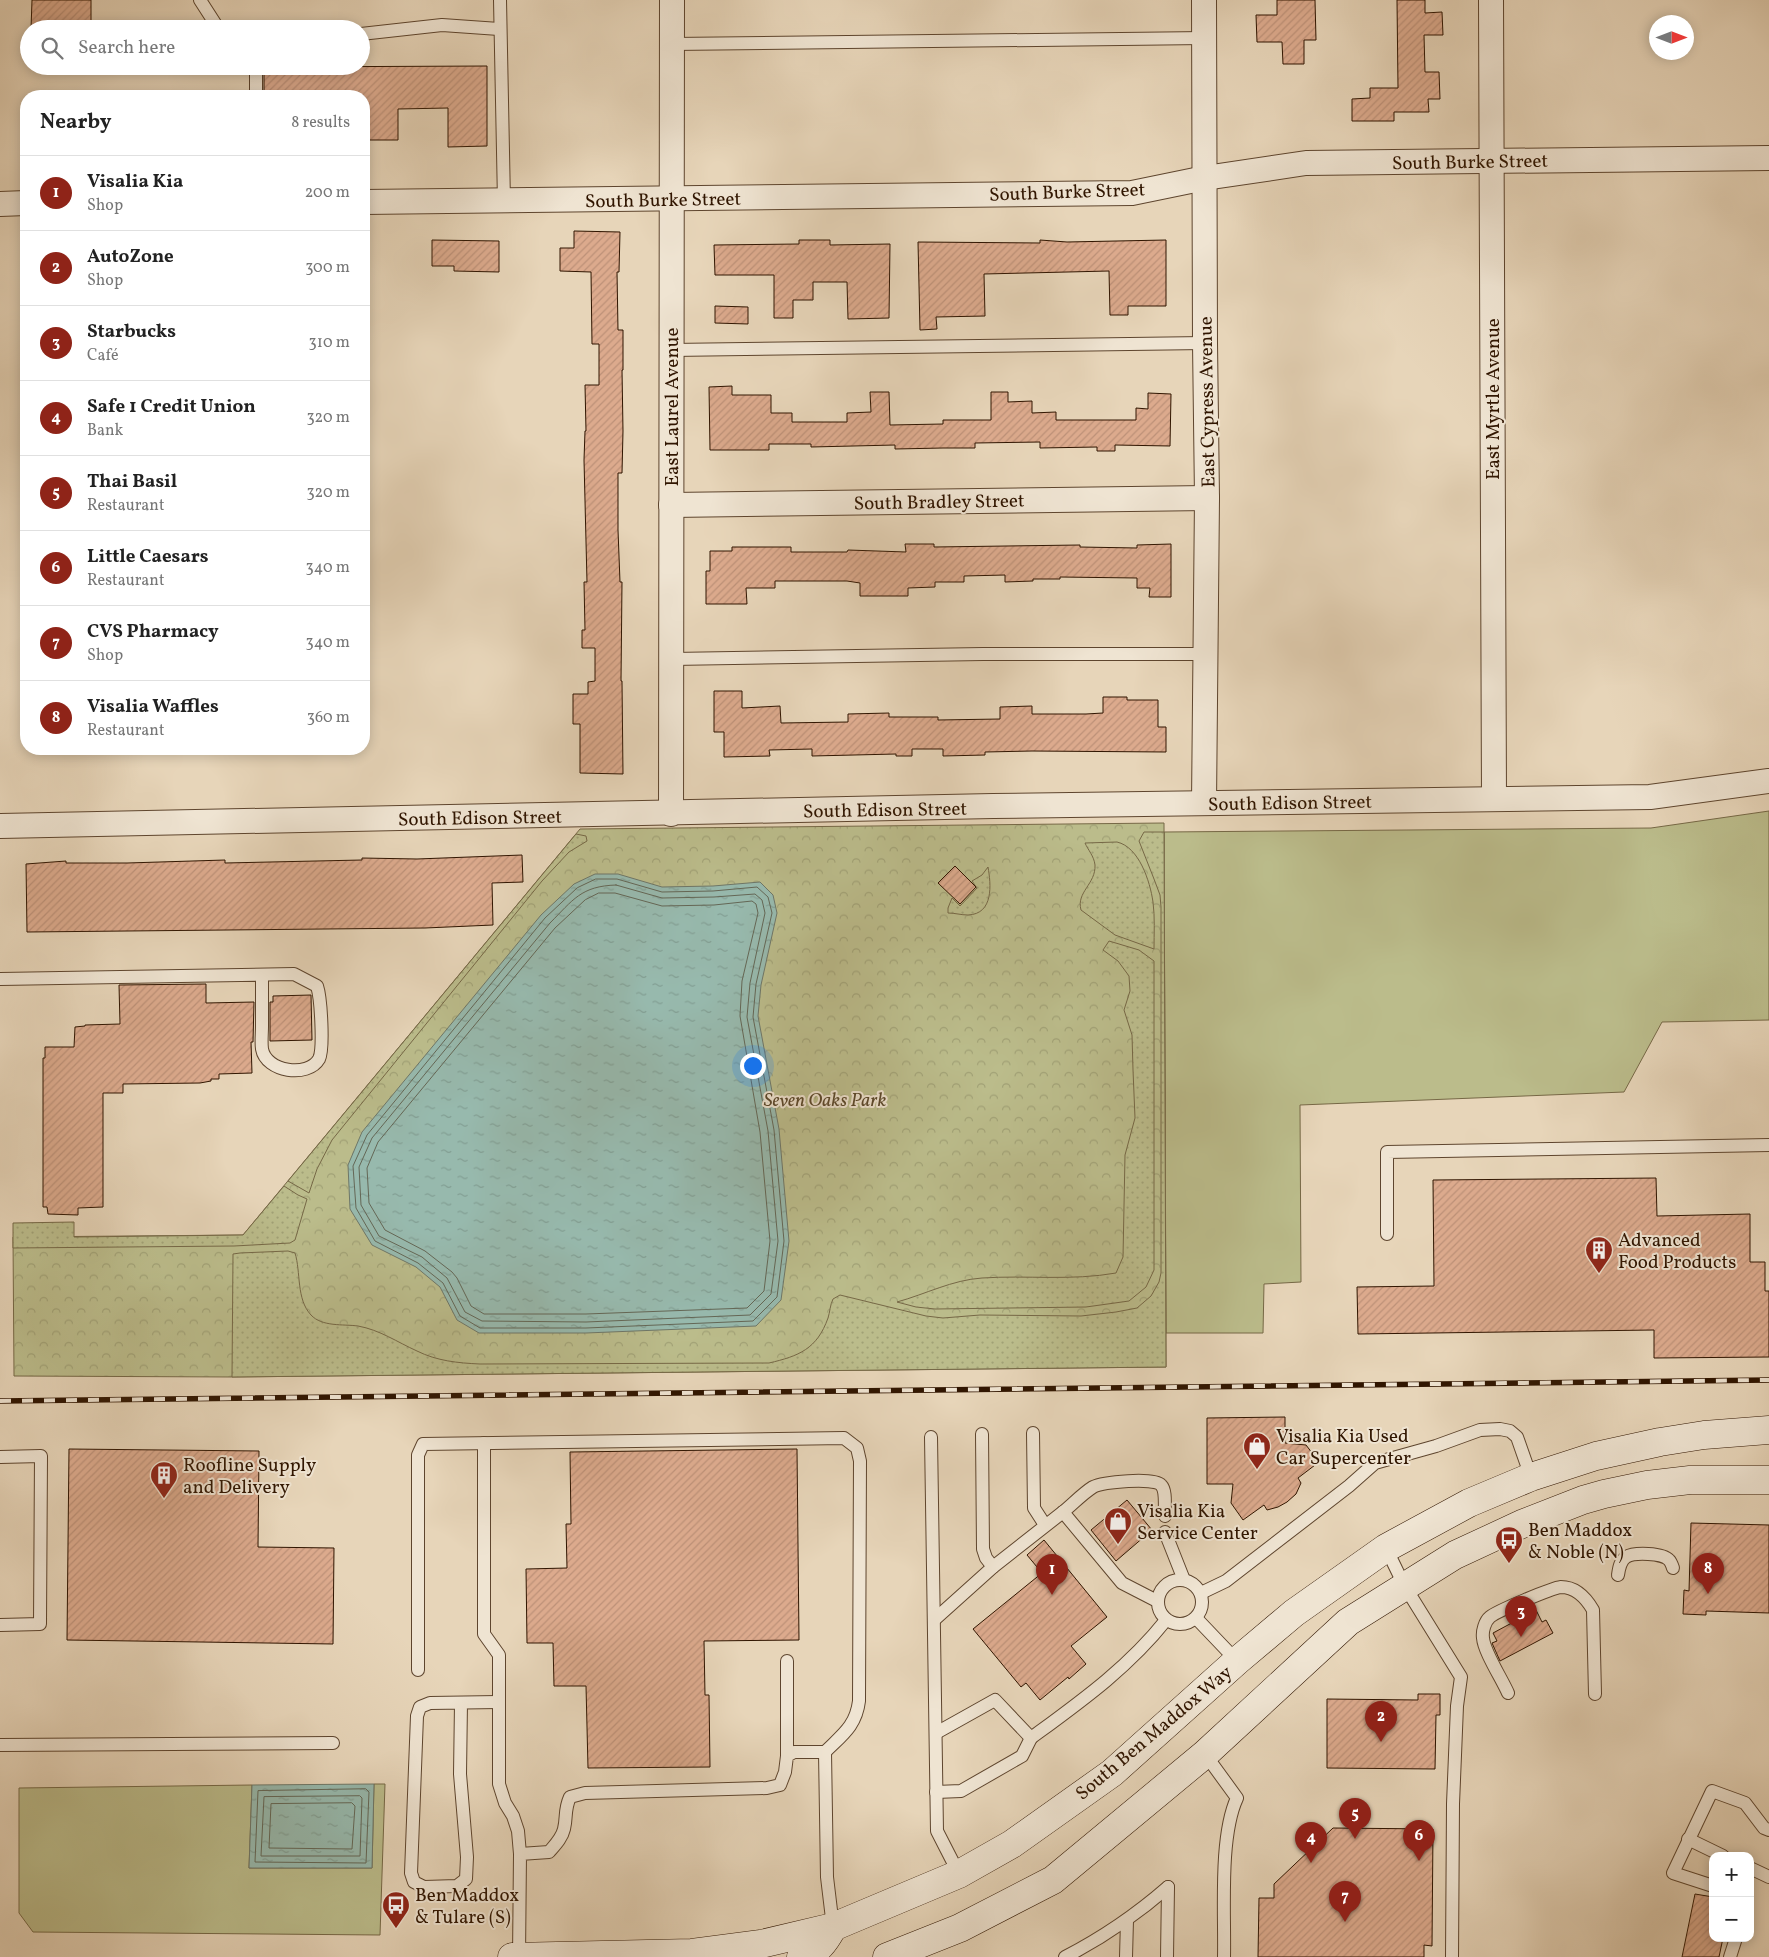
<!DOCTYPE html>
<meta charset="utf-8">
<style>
body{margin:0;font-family:Vollkorn,serif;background:#f6f6f6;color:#222}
.controls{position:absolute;right:15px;bottom:15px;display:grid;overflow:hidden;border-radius:10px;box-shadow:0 2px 12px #0003}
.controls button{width:45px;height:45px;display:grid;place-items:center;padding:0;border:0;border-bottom:1px solid #e0e0e0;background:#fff;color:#222;font:25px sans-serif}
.compass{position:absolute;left:1649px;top:15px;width:45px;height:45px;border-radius:50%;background:#fff;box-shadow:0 2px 12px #0003;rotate:90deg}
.you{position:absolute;left:752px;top:1065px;width:18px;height:18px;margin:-12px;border:4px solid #fff;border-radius:50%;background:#1a73e8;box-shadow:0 0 0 8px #1a73e833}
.badge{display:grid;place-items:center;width:32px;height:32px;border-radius:50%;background:#8f2418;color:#fff;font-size:16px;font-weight:700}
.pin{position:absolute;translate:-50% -41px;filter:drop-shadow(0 1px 2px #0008)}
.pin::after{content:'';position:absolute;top:26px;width:18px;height:15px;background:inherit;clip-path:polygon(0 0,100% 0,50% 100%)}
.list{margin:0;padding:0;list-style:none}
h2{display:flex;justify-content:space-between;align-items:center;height:65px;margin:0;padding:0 20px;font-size:21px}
h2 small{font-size:16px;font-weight:400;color:#767676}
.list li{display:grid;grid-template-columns:32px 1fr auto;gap:15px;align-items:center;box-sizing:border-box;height:75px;padding:0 20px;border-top:1px solid #e0e0e0}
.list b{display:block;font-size:19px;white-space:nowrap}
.list p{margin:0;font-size:16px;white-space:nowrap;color:#767676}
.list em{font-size:16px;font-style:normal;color:#767676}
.icon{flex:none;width:28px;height:28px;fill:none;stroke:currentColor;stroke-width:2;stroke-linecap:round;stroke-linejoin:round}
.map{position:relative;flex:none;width:1769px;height:1957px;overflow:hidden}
.search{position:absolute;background:#fff;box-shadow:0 2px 12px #0003;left:20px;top:20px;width:350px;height:55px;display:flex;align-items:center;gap:12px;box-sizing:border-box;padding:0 18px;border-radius:28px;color:#767676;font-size:19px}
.panel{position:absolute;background:#fff;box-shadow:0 2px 12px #0003;left:20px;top:90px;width:350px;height:665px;border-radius:20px}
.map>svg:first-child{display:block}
.grass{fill:#bbbc8b;stroke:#766846}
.forest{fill:url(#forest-crowns);stroke:#766846}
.garden{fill:url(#garden-dots);stroke:#766846}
.water{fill:url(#water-ripples);stroke:#6e7768}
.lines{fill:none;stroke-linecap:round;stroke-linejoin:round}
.shore{stroke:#646756;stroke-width:1}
.building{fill:url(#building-hatch);stroke:#301500}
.lane-casing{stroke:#5e452e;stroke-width:14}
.street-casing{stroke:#5e452e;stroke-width:26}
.secondary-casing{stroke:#301500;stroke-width:29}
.lane{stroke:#efe4d2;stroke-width:12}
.street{stroke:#efe4d2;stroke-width:24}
.secondary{stroke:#efe4d2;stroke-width:28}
.rail-casing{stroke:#301500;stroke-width:5.5}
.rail{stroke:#efe4d2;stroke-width:4;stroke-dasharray:11;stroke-linecap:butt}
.labels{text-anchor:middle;stroke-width:4;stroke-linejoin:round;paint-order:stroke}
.street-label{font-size:19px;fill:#301500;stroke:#efe4d2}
.park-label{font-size:19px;font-style:italic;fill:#5a472a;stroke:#efe4d2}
.poi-label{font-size:19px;fill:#301500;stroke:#efe4d2;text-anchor:start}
</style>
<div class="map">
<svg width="1769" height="1957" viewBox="0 0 1769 1957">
<defs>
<pattern id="forest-crowns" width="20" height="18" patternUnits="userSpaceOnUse" patternTransform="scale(1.25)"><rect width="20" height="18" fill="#bbbc8b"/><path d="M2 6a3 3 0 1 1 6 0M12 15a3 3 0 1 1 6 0" fill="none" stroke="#a1a176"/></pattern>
<pattern id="garden-dots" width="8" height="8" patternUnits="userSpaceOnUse" patternTransform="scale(1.25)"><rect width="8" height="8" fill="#bbbc8b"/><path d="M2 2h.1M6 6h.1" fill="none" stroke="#a1a176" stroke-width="1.8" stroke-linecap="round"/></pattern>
<pattern id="water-ripples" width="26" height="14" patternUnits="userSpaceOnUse" patternTransform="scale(1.25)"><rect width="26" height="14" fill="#97b9ad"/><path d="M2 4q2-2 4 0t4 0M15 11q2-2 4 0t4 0" fill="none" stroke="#829e93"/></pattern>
<pattern id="building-hatch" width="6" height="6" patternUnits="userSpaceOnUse" patternTransform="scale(1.25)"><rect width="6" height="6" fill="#dcaa8d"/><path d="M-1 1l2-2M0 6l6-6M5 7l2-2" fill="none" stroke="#bd9178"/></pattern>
</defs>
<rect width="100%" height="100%" fill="#e7d5b9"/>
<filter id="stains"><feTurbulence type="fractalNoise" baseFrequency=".004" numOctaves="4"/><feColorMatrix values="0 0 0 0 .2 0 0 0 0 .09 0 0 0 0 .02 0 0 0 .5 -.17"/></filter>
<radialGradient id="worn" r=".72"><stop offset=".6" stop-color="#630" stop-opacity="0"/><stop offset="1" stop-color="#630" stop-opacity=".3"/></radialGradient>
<!-- grass -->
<g class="grass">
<path d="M1769 811V1020L1662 1022 1624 1092 1300 1105 1301 1282 1264 1284 1263 1333H1166L1164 832 1651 828Z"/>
<path d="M374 1784H385L380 1935 33 1932 19 1913V1788L252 1785 249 1868H372Z"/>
</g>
<!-- forest -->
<path class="forest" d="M1164 823 1166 1367 232 1377 14 1376 13 1237 243 1235 580 829Z"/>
<!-- garden -->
<g class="garden">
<path d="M1144 832H1164L1166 1367 232 1377 233 1254 240 1253 288 1251 295 1253C301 1272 296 1299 311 1315 322 1327 343 1324 358 1326 380 1330 397 1342 417 1351 437 1361 458 1363 480 1364L769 1363C799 1356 817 1349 828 1318 830 1312 830 1305 833 1299L840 1295 926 1316 943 1318 980 1315 1081 1316 1116 1312 1137 1308 1151 1296 1159 1282 1161 1273V907L1160 895 1154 879 1139 841Z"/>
<path d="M576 834 586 836 587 841 569 852 542 881 332 1140 317 1169 309 1193 288 1181Z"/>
<path d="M1117 842C1139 847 1150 881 1153 902 1155 917 1154 934 1154 949L1115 935 1081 910C1076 892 1096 884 1095 865 1094 856 1088 850 1085 843Z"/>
<path d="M988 867C991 884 994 914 968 915 961 915 955 913 948 913V908L952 898 960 906 977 888 972 881 982 875Z"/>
<path d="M1109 941 1139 950 1154 961V1270L1146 1287 1129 1301 1086 1307 935 1309 916 1307 897 1302C926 1294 952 1280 982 1278 1026 1275 1072 1281 1116 1273L1123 1257 1125 1155 1135 1118 1133 1070 1132 1035 1124 1010 1130 991 1129 976 1118 961 1103 950Z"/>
<path d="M284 1186 298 1195 307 1199 295 1240 290 1243 234 1246 13 1248V1223L74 1222V1237L243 1235Z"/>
</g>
<!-- water -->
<g class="water">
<path d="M595 874H618L662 887 713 886 760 882 773 895 777 913 761 985 758 1016 779 1129 789 1241 781 1300 756 1326 586 1333H479L457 1320 440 1287 416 1267 372 1245 350 1209 348 1165 362 1132 541 915 574 884Z"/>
<path d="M374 1784 372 1868H249L252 1785Z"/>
</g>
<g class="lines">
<!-- shore -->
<g class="shore">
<path d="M596 879H617L662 892 713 891 757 887 768 897 772 913 756 984 753 1017 774 1130 784 1241 777 1297 753 1321 586 1328H480L460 1316 443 1283 418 1263 375 1241 356 1208 353 1166 367 1135 545 918 577 888Z"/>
<path d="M616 885 662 898 714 897 755 894 762 900 765 913 750 983 747 1017 768 1131 778 1241 771 1294 750 1315 586 1322 482 1321 465 1312 447 1278 422 1257 379 1236 361 1205 359 1167 372 1138 550 923C573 900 581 886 616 885Z"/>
<path d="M599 893H615L662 906 714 905 752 901 756 904 758 913 742 981 740 1016 760 1132 770 1241 764 1291 747 1308 586 1314H484L471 1306 457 1278 452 1272 425 1251 385 1230 369 1203 367 1168 378 1142 555 928 585 900Z"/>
<path d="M366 1789 369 1792 366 1863 255 1862 258 1791Z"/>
<path d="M360 1796 362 1798 360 1856H261L264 1797Z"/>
<path d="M352 1803 355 1806 352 1849 269 1848 271 1804Z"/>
</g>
</g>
<!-- building -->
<g class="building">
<path d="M32 0H91V29H31Z"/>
<path d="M1277 0H1315L1316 40H1304V64H1283L1282 42H1257L1256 15H1277Z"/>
<path d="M1397 0H1425V13L1442 12 1443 35H1424L1425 72H1439L1440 99H1428L1429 112H1394V121H1352V99L1370 98V88H1398Z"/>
<path d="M487 66V146L448 147V108L398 109V140H364V96H264V67Z"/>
<path d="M574 231 620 232 619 272H617L618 330H623V370H622L623 431 622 473H618V530L620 582H622L621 681H622L623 774 580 773V724H573V694H588V682L595 681V648H582V630H585L584 582H587L584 460 585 431H586L585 385H599V344H592L591 272 560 271V248H574Z"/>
<path d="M432 240 499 241V272L454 271V266H432Z"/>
<path d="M799 240H830V245L890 244 889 318 848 319 847 282H813V300H793V318H774V275H715L714 245 799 244Z"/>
<path d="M1040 240 1067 242 1166 240V306H1128V315H1110L1109 271 984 274 985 316 936 317 937 329 920 330 918 242 1040 243Z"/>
<path d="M715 306 748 307V324L715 323Z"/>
<path d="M732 386V395H771V413H792V422H847V413L871 412 870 392H889L890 425 943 424V420H991V392H1008V402L1032 401V413L1056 412V420H1136V408L1148 409V393L1171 394 1170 446 1115 445V451H1097V447L1040 448V442L975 443V448H943L895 449V445L811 447V444H769V450H710L709 387Z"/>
<path d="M905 544H934V547L1080 545V547L1137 548V545L1171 544V597H1149L1150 588H1137V578L1060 577V579H1033V581L1005 582V575L964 576V582H935V587L908 588V596H860V583L847 581H775V588H746L747 604H706V571H710V551H732V547H791V552H847L848 550 906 552Z"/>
<path d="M714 691H742V708L780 706 781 723 848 722V714L889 713V717H938V720L1000 719V707L1032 706V714H1086L1103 713V697H1127V700H1158V727H1166V752L1032 751 985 752V755L943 756V749H912V756H896V754L812 756V749L769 750 770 756 724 757V732H714Z"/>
<path d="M522 855 523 882 492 883 493 925 425 928 27 932 26 864 66 861V863H127L225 860V863L362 860V858L417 859Z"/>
<path d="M955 866 976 887 960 904 938 883Z"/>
<path d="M206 984V1003L254 1002 253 1042H251L252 1073 219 1074V1079H211V1081L200 1083 123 1084V1093H103V1207L78 1208V1215L48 1214 47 1207H43V1058H45V1047H74L75 1027 85 1026V1025L120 1024 119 985Z"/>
<path d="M311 995 312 1040 270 1041V1002H273V996Z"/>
<path d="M1656 1178 1657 1216 1750 1214V1262H1765V1291H1769V1357L1654 1358V1330L1358 1334 1357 1287 1434 1286 1433 1180Z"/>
<path d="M1285 1417V1443L1306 1445 1319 1462 1298 1478 1301 1483 1296 1494 1287 1502 1278 1507 1267 1510 1264 1505 1243 1520 1231 1503 1233 1484H1207V1418Z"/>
<path d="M69 1449 259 1451 258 1547 334 1548 333 1644 67 1640Z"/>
<path d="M797 1449 799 1640 704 1641 705 1695H709L710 1767 588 1768 586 1686H554L553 1643H527L526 1569 567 1568 566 1524H571L570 1452Z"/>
<path d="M1127 1500 1152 1530 1116 1561 1091 1530Z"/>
<path d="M1691 1523 1769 1525V1613L1706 1611V1615L1683 1614 1684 1590 1689 1591Z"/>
<path d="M1044 1540 1107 1617 1071 1646 1086 1664 1069 1679 1068 1677 1040 1700 1026 1683 1021 1687 973 1629 1042 1573 1027 1555Z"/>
<path d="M1536 1610 1542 1622 1546 1620 1553 1633 1500 1661 1492 1643 1497 1641 1493 1633Z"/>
<path d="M1418 1694H1440V1715H1436L1435 1769 1327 1768V1699L1418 1700Z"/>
<path d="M1333 1828 1433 1829 1432 1946 1424 1945V1957H1258L1259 1898H1274V1884Z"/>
<path d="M1695 1894 1713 1897V1938H1723L1719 1957H1682Z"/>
</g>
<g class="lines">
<!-- lane casing -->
<g class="lane-casing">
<g id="lane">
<path d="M200 0 218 28 222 29"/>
<path d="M500 0 504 202"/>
<path d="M361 34 442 25 499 29"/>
<path d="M672 44 1205 38"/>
<path d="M256 66V96"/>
<path d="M671 350 1205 343"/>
<path d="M672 659 983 654H1206"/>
<path d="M0 979 294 974 317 986C321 998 324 1049 319 1059 308 1078 266 1072 262 1049 261 1042 262 1034 262 1026 262 1009 262 993 262 976"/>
<path d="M1387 1234V1152L1769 1145"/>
<path d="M1033 1433 1034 1508 1045 1525"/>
<path d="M982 1434 983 1549 986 1558 993 1567"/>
<path d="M931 1437 937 1831 959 1874"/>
<path d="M484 1443V1634L499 1655V1784L505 1803 513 1816 518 1831 520 1854"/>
<path d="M0 1457 41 1456 40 1624 0 1625"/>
<path d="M1165 1532 1184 1580"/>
<path d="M1386 1548 1404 1585 1461 1677 1457 1706 1453 1804 1452 1957"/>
<path d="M1618 1575C1619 1568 1620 1561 1626 1557 1634 1552 1663 1553 1669 1560 1671 1562 1672 1565 1673 1568"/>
<circle cx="1180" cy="1602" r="22"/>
<path d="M1201 1593 1226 1581 1349 1486 1375 1463 1436 1446 1480 1430 1500 1429 1510 1431 1517 1437 1531 1477"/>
<path d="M1157 1601 1122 1583 1063 1512C1073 1504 1082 1494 1093 1487 1103 1482 1154 1477 1161 1485 1167 1491 1164 1508 1165 1516"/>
<path d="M1196 1618 1237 1661"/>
<path d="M934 1620 993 1567 1063 1512"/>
<path d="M787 1661V1756"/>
<path d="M418 1670V1455L423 1444 844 1438 857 1448 860 1461 859 1701C856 1726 842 1735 825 1752"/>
<path d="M1508 1693C1502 1679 1484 1652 1483 1638 1482 1631 1485 1621 1490 1617 1497 1611 1552 1588 1561 1587 1576 1587 1586 1598 1593 1610L1595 1694"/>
<path d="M461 1703 460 1774 467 1857 466 1879 457 1886 424 1887 414 1882 411 1873 417 1716 420 1707 430 1703 498 1702"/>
<path d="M936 1733 995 1700 1031 1738C1080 1702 1128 1668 1166 1620"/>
<path d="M0 1745 333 1743"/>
<path d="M1205 1754 1237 1798C1219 1837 1225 1913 1224 1957"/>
<path d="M936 1792 961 1791 1022 1756 1031 1738"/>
<path d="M1688 1839 1723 1856"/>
<path d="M1750 1868 1769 1877"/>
<path d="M1713 1886 1673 1873 1712 1791 1745 1803 1764 1828 1769 1830"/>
<path d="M519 1957 520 1854 549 1852C555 1845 562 1838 564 1829 567 1817 564 1810 570 1797L585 1793 767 1788 780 1785 785 1772 787 1756 794 1752H825L827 1877 833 1927"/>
<path d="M1065 1957C1102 1938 1137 1914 1168 1887"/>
<path d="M1126 1957 1127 1920"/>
<path d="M1167 1957 1168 1887"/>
<path d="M1730 1957 1736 1938"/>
</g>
</g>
<!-- street casing -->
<g class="street-casing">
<g id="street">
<path d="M1204 0 1205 343 1207 498 1204 803"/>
<path d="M1491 0 1494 799"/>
<path d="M364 202 1132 193 1205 178 1306 163 1769 158"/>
<path d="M0 204 26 203"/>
<path d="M671 505 1207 498"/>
<path d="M671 814C672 542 672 271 672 0"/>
<path d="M0 826 993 806 1650 797 1769 781"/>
</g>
</g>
<!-- secondary casing -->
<g class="secondary-casing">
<g id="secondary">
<path d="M512 1957 692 1953 761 1944 833 1927 959 1874 1012 1844 1112 1773 1237 1661 1294 1613 1386 1548 1469 1503 1531 1477 1596 1456 1660 1442 1704 1435 1769 1430"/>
<path d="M801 1957C818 1952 825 1942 833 1927"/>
<path d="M887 1957 960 1928 1053 1880 1205 1754 1348 1622 1455 1555 1524 1523 1583 1500 1604 1494 1647 1485 1690 1480H1769"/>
</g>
</g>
<!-- lane -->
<use href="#lane" class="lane"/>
<!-- street -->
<use href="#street" class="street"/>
<!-- secondary -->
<use href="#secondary" class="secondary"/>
<!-- rail casing -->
<g class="rail-casing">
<path id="rail" d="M0 1401 1769 1380"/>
</g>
<!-- rail -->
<use href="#rail" class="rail"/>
</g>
<!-- icons -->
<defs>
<g id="building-pin" transform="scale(1.4375)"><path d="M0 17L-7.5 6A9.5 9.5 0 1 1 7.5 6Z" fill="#8f2418" stroke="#efe4d2"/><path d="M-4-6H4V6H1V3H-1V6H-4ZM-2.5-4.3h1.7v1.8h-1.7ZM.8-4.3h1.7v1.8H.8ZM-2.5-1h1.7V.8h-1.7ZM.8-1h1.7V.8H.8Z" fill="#fff"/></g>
<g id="shop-pin" transform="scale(1.4375)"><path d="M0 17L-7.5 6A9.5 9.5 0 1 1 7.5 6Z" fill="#8f2418" stroke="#efe4d2"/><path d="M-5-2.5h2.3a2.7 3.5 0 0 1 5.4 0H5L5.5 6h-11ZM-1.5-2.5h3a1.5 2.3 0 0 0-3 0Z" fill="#fff"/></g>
<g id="bus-pin" transform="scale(1.4375)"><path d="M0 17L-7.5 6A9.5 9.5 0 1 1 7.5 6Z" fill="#8f2418" stroke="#efe4d2"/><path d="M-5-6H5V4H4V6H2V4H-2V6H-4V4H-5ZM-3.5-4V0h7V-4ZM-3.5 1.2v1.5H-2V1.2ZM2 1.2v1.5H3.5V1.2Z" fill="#fff"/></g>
</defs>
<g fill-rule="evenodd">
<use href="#building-pin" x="1599" y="1250"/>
<use href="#shop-pin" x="1257" y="1446"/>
<use href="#building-pin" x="164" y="1475"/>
<use href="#shop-pin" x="1118" y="1521"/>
<use href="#bus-pin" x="1509" y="1540"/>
<use href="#bus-pin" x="396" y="1905"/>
</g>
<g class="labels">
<!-- street labels -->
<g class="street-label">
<text transform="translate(1470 161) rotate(-1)" y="7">South Burke Street</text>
<text transform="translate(1067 191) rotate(-2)" y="7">South Burke Street</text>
<text transform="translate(663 199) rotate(-1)" y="7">South Burke Street</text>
<text transform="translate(1492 399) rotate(-90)" y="7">East Myrtle Avenue</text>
<text transform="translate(1206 402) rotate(-91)" y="7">East Cypress Avenue</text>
<text transform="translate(671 407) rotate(-90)" y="7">East Laurel Avenue</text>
<text transform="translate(939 501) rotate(-1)" y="7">South Bradley Street</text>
<text transform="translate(1290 802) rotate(-1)" y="7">South Edison Street</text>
<text transform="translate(885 809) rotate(-1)" y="7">South Edison Street</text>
<text transform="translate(480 817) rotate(-1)" y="7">South Edison Street</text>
<text transform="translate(1153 1732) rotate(-40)" y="7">South Ben Maddox Way</text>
</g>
<!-- park labels -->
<g class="park-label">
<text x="825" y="1106">Seven Oaks Park</text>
</g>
<!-- poi labels -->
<g class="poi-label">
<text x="1618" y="1246">Advanced<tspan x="1618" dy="22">Food Products</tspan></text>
<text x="1276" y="1442">Visalia Kia Used<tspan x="1276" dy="22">Car Supercenter</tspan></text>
<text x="183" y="1471">Roofline Supply<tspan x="183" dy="22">and Delivery</tspan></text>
<text x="1137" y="1517">Visalia Kia<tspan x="1137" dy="22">Service Center</tspan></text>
<text x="1528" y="1536">Ben Maddox<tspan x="1528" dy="22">&amp; Noble (N)</tspan></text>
<text x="415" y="1901">Ben Maddox<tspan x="415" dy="22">&amp; Tulare (S)</tspan></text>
</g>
</g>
<rect width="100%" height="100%" filter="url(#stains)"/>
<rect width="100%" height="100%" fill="url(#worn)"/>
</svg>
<div class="controls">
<button>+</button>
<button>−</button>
</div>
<svg class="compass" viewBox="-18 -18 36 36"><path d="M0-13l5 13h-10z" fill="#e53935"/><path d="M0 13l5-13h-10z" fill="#767676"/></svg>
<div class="you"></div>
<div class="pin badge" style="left:1052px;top:1595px">1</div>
<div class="pin badge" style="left:1381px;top:1742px">2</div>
<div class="pin badge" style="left:1521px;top:1637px">3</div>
<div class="pin badge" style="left:1311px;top:1863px">4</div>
<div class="pin badge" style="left:1355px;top:1839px">5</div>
<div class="pin badge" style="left:1419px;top:1861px">6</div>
<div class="pin badge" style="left:1345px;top:1922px">7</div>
<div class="pin badge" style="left:1708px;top:1594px">8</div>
<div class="search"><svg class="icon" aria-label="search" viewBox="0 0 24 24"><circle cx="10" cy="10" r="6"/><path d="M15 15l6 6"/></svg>Search here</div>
<section class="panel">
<h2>Nearby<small>8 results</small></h2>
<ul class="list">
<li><span class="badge">1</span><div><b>Visalia Kia</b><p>Shop</p></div><em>200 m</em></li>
<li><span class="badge">2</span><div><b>AutoZone</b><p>Shop</p></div><em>300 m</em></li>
<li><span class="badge">3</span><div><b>Starbucks</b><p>Café</p></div><em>310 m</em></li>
<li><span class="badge">4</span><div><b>Safe 1 Credit Union</b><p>Bank</p></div><em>320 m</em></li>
<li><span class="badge">5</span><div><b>Thai Basil</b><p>Restaurant</p></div><em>320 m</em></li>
<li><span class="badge">6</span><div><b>Little Caesars</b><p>Restaurant</p></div><em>340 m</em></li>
<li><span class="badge">7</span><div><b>CVS Pharmacy</b><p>Shop</p></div><em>340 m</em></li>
<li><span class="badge">8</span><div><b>Visalia Waffles</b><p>Restaurant</p></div><em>360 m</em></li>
</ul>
</section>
</div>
